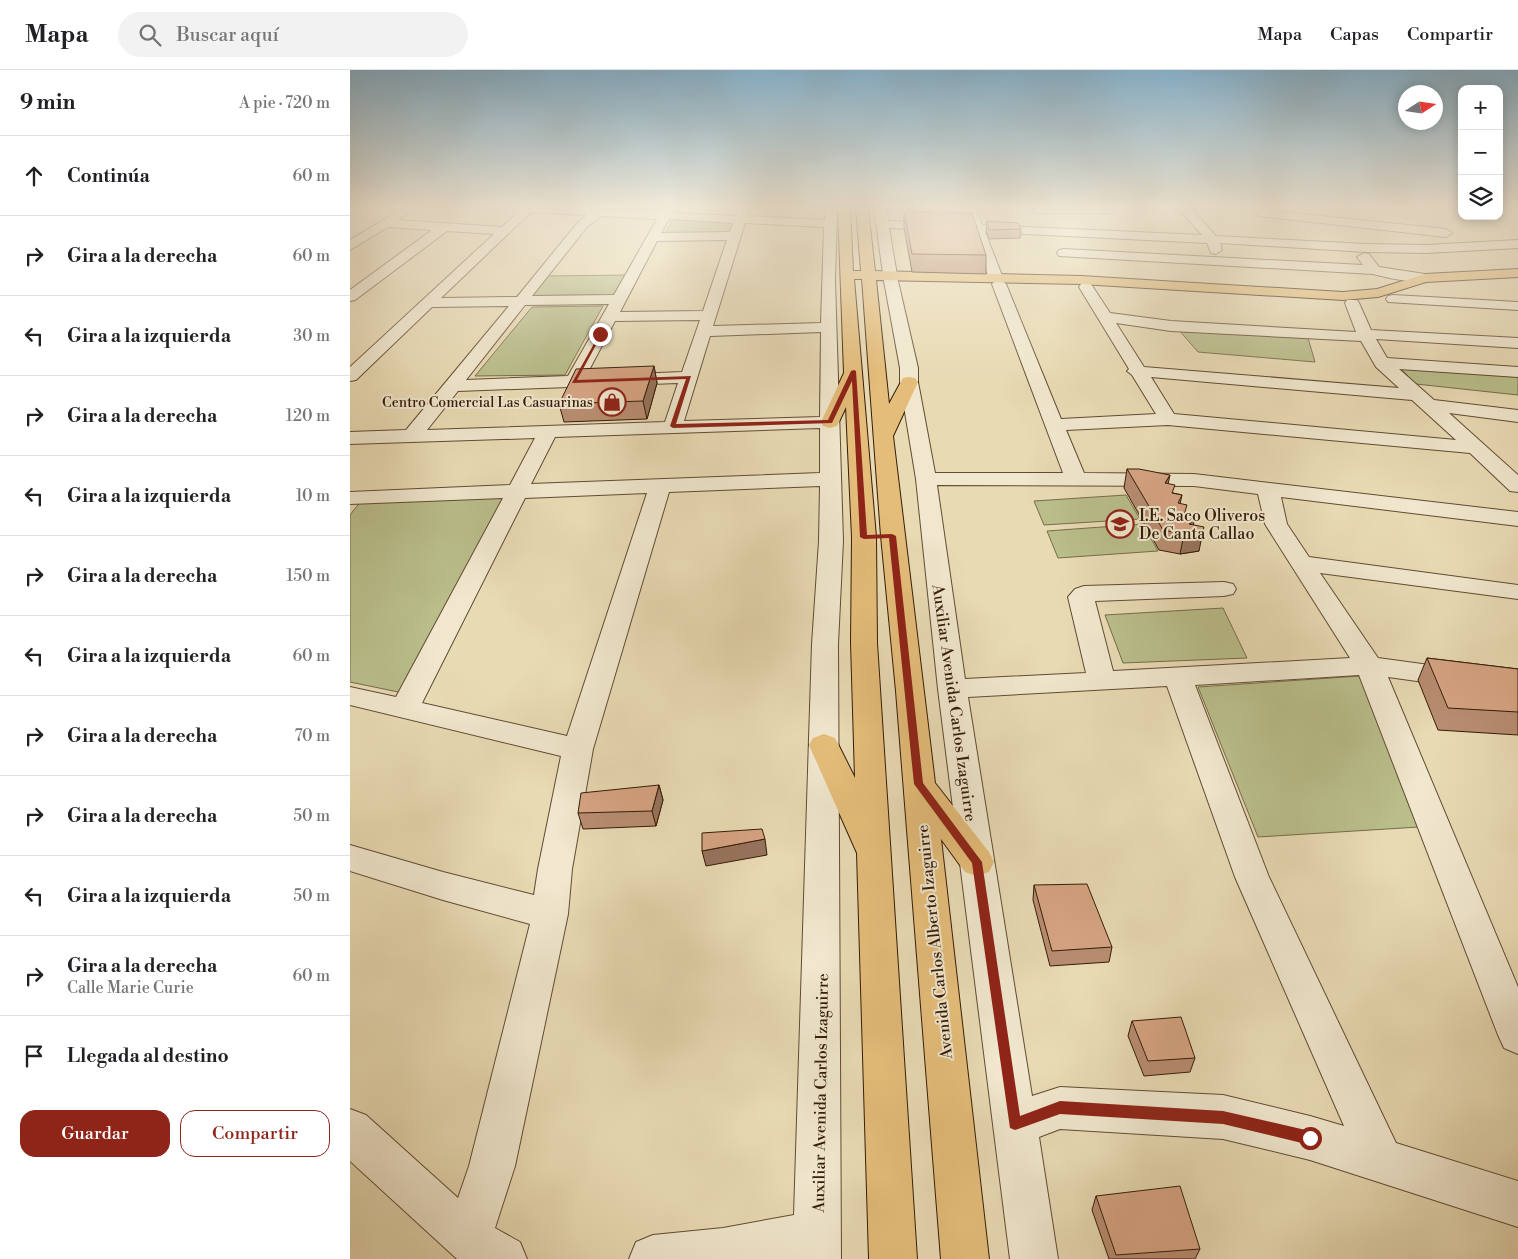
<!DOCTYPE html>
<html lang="es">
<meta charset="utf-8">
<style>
body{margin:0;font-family:"Libre Bodoni",serif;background:#f2f2f2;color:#202124}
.controls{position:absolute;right:15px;top:15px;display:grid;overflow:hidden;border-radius:10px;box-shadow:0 2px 12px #0003}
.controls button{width:45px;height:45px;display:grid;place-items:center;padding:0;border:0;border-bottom:1px solid #e0e0e0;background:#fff;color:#202124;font:25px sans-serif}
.compass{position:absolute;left:1048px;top:15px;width:45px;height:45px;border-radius:50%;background:#fff;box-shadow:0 2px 12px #0003;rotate:78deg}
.stop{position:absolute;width:15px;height:15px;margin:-11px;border:4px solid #8f2418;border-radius:50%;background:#fff}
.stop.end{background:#8f2418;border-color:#fff;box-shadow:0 1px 5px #0008}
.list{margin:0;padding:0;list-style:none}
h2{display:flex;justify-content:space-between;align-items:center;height:65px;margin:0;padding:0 20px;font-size:21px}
h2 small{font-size:16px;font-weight:400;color:#757577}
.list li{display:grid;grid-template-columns:32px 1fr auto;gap:15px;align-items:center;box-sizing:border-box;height:80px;padding:0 20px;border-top:1px solid #e0e0e0}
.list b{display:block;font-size:19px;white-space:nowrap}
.list p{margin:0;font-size:16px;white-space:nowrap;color:#757577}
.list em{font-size:16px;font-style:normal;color:#757577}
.actions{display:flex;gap:10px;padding:15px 20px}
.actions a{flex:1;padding:11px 0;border:1px solid #8f2418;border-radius:15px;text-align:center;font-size:18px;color:#8f2418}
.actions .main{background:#8f2418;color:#fff}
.icon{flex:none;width:28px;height:28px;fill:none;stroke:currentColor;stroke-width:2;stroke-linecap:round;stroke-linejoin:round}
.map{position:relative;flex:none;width:1168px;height:1189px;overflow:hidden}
header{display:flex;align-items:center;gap:30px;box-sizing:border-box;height:70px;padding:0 25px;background:#fff;border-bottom:1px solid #e0e0e0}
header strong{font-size:24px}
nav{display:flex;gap:28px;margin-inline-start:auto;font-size:18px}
.search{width:350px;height:45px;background:#f2f2f2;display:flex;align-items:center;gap:12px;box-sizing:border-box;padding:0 18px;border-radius:28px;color:#757577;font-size:19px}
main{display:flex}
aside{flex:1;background:#fff}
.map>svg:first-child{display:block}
.green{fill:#b9be8b;stroke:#776c4a}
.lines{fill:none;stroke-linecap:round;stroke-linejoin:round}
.minor-casing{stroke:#624b33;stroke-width:2}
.major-casing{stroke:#351b08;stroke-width:2}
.minor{fill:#f0e7ce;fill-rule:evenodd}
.major{fill:#e4bd7a;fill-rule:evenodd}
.wall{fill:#b88d71;stroke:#351b08}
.shaded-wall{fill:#96735c;stroke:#351b08}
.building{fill:#d6a483;stroke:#351b08}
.route{fill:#8f2418}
.labels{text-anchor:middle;stroke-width:4;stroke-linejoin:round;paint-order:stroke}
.far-poi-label{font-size:14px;fill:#351b08;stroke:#f0e7ce;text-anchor:end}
.poi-label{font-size:16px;fill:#351b08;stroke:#f0e7ce;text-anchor:start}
.street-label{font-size:16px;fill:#351b08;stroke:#f0e7ce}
</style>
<header>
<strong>Mapa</strong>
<div class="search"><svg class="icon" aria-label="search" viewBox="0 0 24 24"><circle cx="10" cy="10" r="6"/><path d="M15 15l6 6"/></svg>Buscar aquí</div>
<nav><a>Mapa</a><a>Capas</a><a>Compartir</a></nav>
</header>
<main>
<aside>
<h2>9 min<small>A pie · 720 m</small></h2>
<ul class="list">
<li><svg class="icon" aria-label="ahead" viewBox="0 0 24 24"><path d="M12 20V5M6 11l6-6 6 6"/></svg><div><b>Continúa</b></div><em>60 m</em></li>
<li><svg class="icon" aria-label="right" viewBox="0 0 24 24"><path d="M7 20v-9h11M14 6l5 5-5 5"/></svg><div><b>Gira a la derecha</b></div><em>60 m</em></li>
<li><svg class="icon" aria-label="left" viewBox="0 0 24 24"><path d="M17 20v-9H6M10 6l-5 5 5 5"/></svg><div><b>Gira a la izquierda</b></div><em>30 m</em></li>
<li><svg class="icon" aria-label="right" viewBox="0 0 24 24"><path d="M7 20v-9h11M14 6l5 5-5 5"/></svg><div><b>Gira a la derecha</b></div><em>120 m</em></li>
<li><svg class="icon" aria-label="left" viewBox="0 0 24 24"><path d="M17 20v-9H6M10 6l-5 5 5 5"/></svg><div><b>Gira a la izquierda</b></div><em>10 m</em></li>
<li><svg class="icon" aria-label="right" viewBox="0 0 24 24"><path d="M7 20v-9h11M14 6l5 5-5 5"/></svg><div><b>Gira a la derecha</b></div><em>150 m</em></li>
<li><svg class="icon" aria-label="left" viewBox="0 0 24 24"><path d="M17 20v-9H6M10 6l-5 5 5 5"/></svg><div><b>Gira a la izquierda</b></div><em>60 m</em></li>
<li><svg class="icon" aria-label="right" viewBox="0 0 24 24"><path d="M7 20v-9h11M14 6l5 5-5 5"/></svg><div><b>Gira a la derecha</b></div><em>70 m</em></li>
<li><svg class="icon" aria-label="right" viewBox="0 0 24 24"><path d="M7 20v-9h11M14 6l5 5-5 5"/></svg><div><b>Gira a la derecha</b></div><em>50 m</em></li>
<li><svg class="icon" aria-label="left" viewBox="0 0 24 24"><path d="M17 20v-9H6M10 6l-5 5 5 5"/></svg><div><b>Gira a la izquierda</b></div><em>50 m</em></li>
<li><svg class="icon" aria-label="right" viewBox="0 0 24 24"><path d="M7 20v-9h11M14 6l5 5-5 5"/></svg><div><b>Gira a la derecha</b><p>Calle Marie Curie</p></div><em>60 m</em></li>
<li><svg class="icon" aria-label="arrive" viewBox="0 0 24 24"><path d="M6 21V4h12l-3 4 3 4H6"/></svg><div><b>Llegada al destino</b></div></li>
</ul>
<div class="actions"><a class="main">Guardar</a><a>Compartir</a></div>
</aside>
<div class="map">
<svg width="1168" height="1189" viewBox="0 0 1168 1189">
<rect width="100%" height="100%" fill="#e8dab3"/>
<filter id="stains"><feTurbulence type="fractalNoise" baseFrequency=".004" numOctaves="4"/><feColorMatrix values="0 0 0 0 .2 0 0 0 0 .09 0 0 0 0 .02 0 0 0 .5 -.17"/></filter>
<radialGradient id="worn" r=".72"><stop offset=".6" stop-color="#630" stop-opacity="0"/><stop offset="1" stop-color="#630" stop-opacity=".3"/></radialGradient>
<!-- green -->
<g class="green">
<path d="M324 148 384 151 379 166 313 167Z"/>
<path d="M280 205 267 227 177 230 196 206Z"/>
<path d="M253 236 215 305 125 306 182 237Z"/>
<path d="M828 259 958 268 965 292 848 282Z"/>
<path d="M1048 296 1168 305V325L1066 314Z"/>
<path d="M158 425 53 623 0 612V445L11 431Z"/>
<path d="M776 425 790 449 694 455 684 431Z"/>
<path d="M793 454 808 481 708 488 697 461Z"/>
<path d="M873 538 897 588 773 593 755 545Z"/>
<path d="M1010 606 1069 757 908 767 848 617Z"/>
</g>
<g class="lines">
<!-- minor casing -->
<g class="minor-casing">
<g id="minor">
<path d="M155 138H229L311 142 313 138H325L322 143 386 146 388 138H400L397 146 475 150V138H487L485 211 493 471 488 574 491 1189H279L286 1172 303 1165 373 1158 444 1145 462 574 469 471 470 416 319 422 243 679 222 799 218 844 165 1096 145 1158 170 1172 177 1189H107L0 1091V1039L16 1045 108 1128 119 1096 180 854 93 830 0 801V775L93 802 184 825 188 799 211 686 0 635V617L46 627 153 428 0 434V422L160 415 185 368 0 374V362L56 360 159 236 82 237 6 310 0 311V297L144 164 97 161 5 230 0 231V220L82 160 38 157 0 180V170L50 140 56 144 48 150 152 157 168 142 157 140ZM181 142 237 145 229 151 167 227 91 228ZM251 146 307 149 264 225 182 226 237 157ZM319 149 383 153 380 162 311 163ZM395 153 474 157 471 253 363 256ZM377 170 353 241 270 242 307 171ZM259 234 218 306 116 310 175 235ZM350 250 332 302 236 306 265 251ZM471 262 470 347 334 351 360 266ZM328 313 315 352 77 360 108 321ZM470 358V403L181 414 205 367ZM297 423 217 666 72 633 175 428Z"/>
<path d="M524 138H536L538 151 620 154 614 138H626L632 155 852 165 828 138H840L866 166 1016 174 1076 175 1168 170V178L1076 183 1016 182 870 173 872 180 866 184 861 183 857 173 635 162 653 208 651 210 656 214 711 349 806 344 782 305 777 301 779 299 729 217 731 214H741L760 243 821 251 1006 262 995 233 997 230H1007L1009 233 1021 260 1168 268V278L1026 269 1037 288 1168 297V307L1049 299 1084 330 1168 340V352L1099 343 1168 405V422L1160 421 1120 383 818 355 716 360 734 403 844 404 1168 442V456L931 427 937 454 959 487 1168 515V529L970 503 1028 588 1168 607V625L1038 607 1168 917V984L1154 978 1148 965 1009 605 845 615 919 807 1046 1073 1168 1111V1157L960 1090 873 1069 710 1059 689 1067 708 1189H660L588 619 566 409 550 312V298L534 211ZM539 158 623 162 639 208 644 212 642 214 713 403H585L568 312V298L548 211ZM766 253 821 261 1011 271 1026 297 1049 318 794 297ZM801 307 1062 330 1106 370 824 344ZM587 415 844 416 908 424 915 454 1000 588 763 601 745 531 874 526 883 524 886 519 883 514 874 512 734 516 725 519 718 527 736 603 615 609ZM817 616 885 807 994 1056 960 1046 873 1025 710 1017 682 1026 618 627Z"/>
<path d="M685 138H765L767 140 761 143H689L685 142 683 140Z"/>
<path d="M913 140 1096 159 1102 163 1096 167 909 146 907 144Z"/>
<path d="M714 179 1013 195 1007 187 1014 183 1019 184 1029 197 1075 204 1082 208C1075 217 1034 207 1023 204L709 186 707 183 709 180Z"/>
<path d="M1043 225 1168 232V240L1038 232 1036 229 1038 226Z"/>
</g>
</g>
<!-- major casing -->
<g class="major-casing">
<path id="major" d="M488 138H500L503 201H511L506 138H518L525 201 731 206 993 222 1027 219 1075 204 1168 199V207L1076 212 1028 227 993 230 731 214 526 210 539 334 553 308 559 307 565 308 568 312 543 366 585 713 639 782 644 792 639 802 627 806 615 802 591 769 639 1189H591L546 621 531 466 512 209H504L526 467 527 573 567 1189H519L507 783 459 675 463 668 474 664 485 668 505 708 501 573 502 467 496 337 487 356 480 358 473 356 471 352 494 303Z"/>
</g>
<!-- minor -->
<use href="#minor" class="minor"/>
<!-- major -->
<use href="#major" class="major"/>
</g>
<!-- wall -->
<g class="wall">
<path d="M554 141 636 185V204L562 202 554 158Z"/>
<path d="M637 151 671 159 670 168 639 169 636 160Z"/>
<path d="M304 296 307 313 297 349 214 352 209 334Z"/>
<path d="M777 399 818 413 823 423 832 425 830 434 836 445 843 455 849 481 830 484 809 480 774 418Z"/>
<path d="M1077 588 1168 599V665L1088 660 1068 610Z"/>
<path d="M309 715 313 730 306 756 233 759 228 743Z"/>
<path d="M684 815 762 877 759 892 700 896 683 830Z"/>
<path d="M782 951 845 988 840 1002 794 1006 778 966Z"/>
<path d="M746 1126 850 1179 845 1189H759L742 1140Z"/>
</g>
<!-- shaded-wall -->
<g class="shaded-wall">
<path d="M304 296 307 313 297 349 293 331Z"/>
<path d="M820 405 816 424 815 413Z"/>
<path d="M845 446 842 463 853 461 849 481 830 484 834 464Z"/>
<path d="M309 715 313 730 306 756 302 741Z"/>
<path d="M415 769 417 785 356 796 352 781Z"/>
</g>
<!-- building -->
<g class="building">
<path d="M554 141 622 143 636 185 562 184Z"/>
<path d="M637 151 668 153 671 159 639 160Z"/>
<path d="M304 296 293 331 209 334 226 299Z"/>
<path d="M777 399H789L820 405 815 413 825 415 822 423 832 425 828 433 837 435 834 445 845 446 839 454 854 457 853 461 834 464 813 460Z"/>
<path d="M1077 588 1168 599V642L1098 638Z"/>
<path d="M309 715 302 741 228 743 231 723Z"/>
<path d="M412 759 415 769 352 781V763Z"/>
<path d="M737 814 762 877 702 881 684 815Z"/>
<path d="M831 947 845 988 798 991 782 951Z"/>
<path d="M830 1116 850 1179 766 1185 746 1126Z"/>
</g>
<!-- sky -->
<linearGradient id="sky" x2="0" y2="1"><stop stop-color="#88b6d2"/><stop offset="0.45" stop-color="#f5eedd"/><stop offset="1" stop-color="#f5eedd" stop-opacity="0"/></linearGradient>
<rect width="1168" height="304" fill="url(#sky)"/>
<!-- route -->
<path class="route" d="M250 263 252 264 227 310 341 306 326 354 478 350 501 301 504 300 506 301 517 465 542 464 546 466 573 713 632 792 670 1046 710 1031 873 1041 960 1061 965 1063 967 1068 965 1073 960 1075 873 1054 710 1044 665 1060 660 1058 622 793 564 714 539 468 514 469 510 467 502 311 482 353 323 358 320 356 336 309 222 313Z"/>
<!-- icons -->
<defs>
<g id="shop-ring" transform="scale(1.4375)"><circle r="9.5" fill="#f0e7ce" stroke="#8f2418" stroke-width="1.5"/><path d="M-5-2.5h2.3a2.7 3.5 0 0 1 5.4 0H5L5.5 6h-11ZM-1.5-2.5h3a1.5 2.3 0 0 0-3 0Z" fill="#8f2418"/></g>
<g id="school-ring" transform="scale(1.4375)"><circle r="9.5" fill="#f0e7ce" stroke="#8f2418" stroke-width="1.5"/><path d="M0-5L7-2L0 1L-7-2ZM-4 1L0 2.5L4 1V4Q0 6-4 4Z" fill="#8f2418"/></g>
</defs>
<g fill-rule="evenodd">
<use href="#shop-ring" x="262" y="332"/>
<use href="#school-ring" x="770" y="454"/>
</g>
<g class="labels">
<!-- far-poi labels -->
<g class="far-poi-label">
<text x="243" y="337">Centro Comercial Las Casuarinas</text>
</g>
<!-- poi labels -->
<g class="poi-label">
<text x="789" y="451">I.E. Saco Oliveros<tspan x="789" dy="18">De Canta Callao</tspan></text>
</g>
<!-- street labels -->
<g class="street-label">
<text transform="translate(605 633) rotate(82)" y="6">Auxiliar Avenida Carlos Izaguirre</text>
<text transform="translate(584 872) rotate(-96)" y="6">Avenida Carlos Alberto Izaguirre</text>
<text transform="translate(470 1023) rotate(-89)" y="6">Auxiliar Avenida Carlos Izaguirre</text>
</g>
</g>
<rect width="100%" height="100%" filter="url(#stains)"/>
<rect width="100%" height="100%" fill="url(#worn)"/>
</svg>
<div class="controls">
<button>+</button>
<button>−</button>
<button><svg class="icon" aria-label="layers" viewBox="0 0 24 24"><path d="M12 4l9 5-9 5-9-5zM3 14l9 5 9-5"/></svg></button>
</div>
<svg class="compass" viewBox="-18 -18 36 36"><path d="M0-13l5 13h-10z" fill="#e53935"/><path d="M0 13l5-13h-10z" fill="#757577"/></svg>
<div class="stop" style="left:960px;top:1068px"></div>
<div class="stop end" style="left:250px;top:264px"></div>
</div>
</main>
